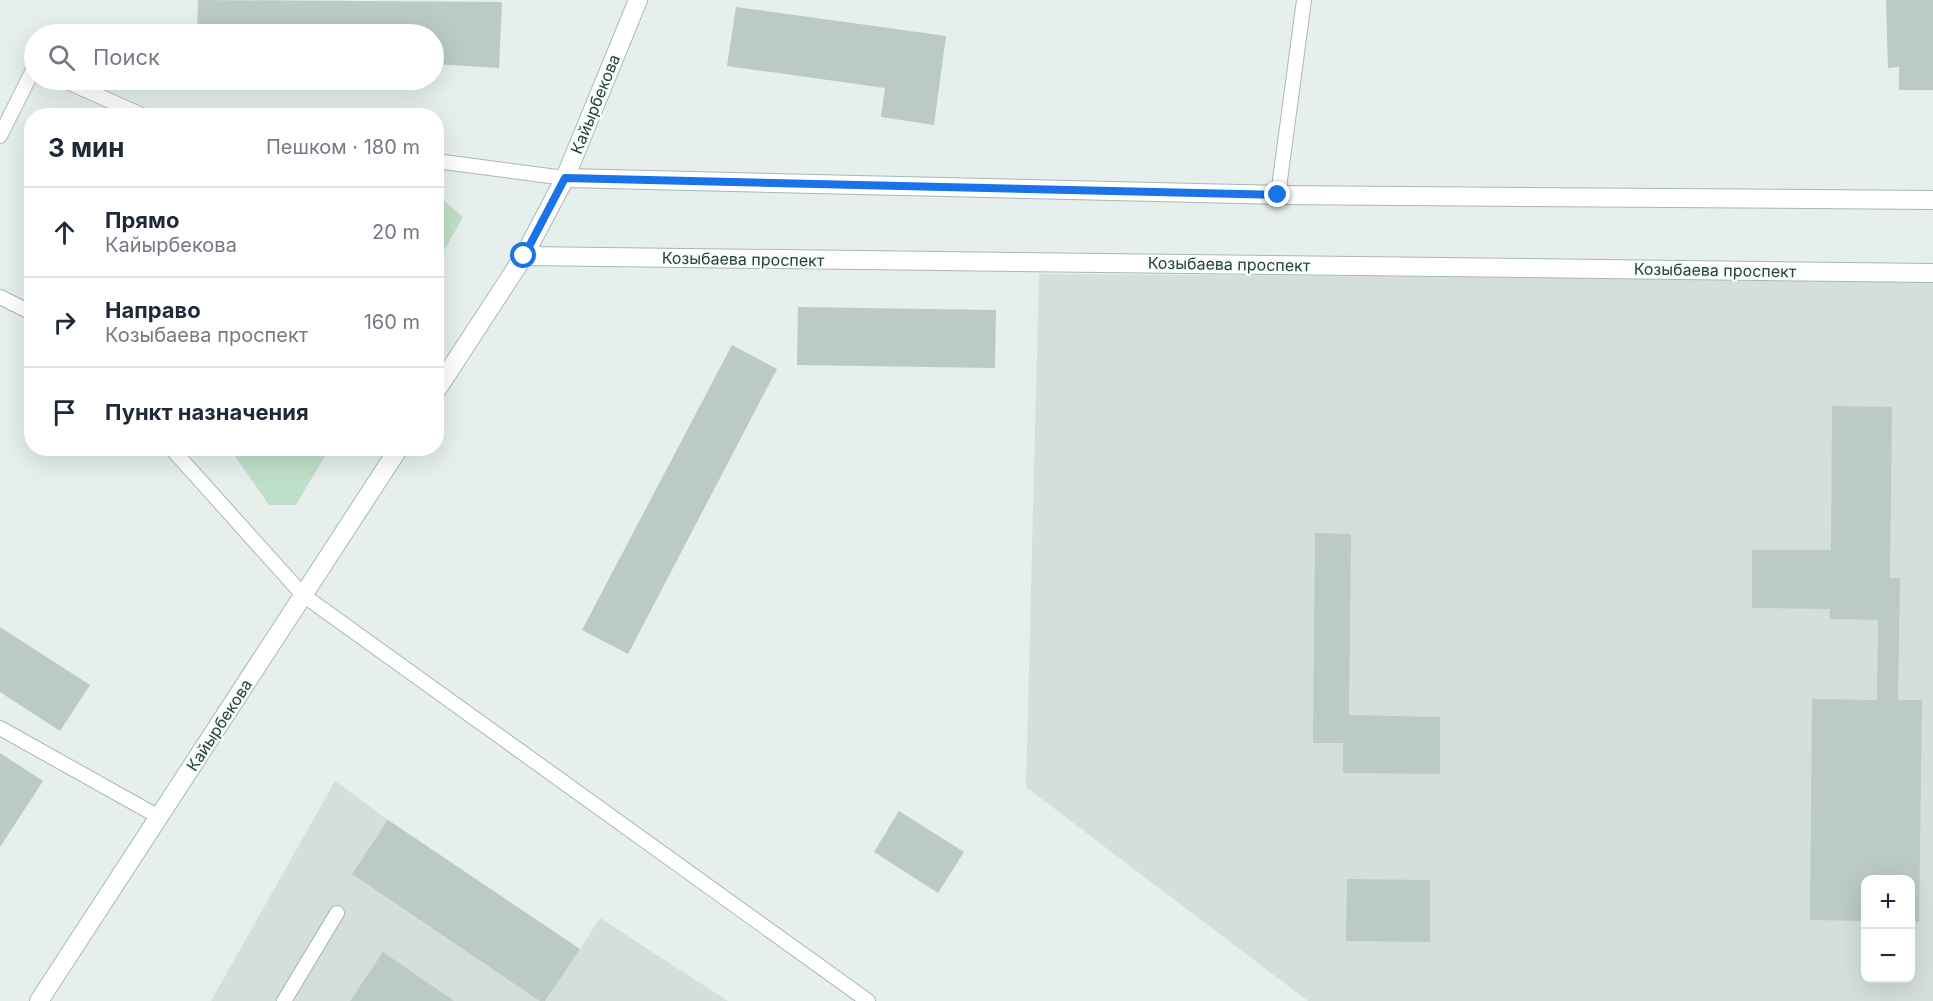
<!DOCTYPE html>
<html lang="ru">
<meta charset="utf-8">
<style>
body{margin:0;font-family:Inter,sans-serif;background:#f2f2f3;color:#1f2937}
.controls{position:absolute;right:18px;bottom:18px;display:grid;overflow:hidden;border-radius:12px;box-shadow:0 6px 24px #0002}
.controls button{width:54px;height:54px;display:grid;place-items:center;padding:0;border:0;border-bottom:2px solid #e0e1e3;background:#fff;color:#1f2937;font:30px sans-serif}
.stop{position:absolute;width:18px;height:18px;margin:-14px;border:4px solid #1a73e8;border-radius:50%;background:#fff}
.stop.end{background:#1a73e8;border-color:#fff;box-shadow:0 2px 6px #0008}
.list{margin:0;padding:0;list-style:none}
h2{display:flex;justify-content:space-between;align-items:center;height:78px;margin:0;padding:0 24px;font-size:26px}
h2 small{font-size:20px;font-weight:400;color:#747a83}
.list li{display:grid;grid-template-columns:39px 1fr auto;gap:18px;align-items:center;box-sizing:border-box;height:90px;padding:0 24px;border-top:2px solid #e0e1e3}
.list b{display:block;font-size:22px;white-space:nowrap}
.list p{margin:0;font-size:20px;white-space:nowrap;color:#747a83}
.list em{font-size:20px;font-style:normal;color:#747a83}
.icon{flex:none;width:33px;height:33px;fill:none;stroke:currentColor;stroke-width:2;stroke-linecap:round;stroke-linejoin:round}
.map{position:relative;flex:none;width:1933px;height:1001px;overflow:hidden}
.search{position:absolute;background:#fff;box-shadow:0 6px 24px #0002;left:24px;top:24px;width:420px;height:66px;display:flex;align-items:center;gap:15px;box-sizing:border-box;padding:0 21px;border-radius:33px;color:#747a83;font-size:22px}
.panel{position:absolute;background:#fff;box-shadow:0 6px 24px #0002;left:24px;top:108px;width:420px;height:348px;border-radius:24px}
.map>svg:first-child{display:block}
.built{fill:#d4dfda;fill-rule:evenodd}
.green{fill:#bfe0c8}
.building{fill:#bbcac4}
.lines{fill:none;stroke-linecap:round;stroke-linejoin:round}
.lane-casing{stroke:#a8b8b2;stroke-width:16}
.street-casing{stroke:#a8b8b2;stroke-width:20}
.secondary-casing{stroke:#a4bbb3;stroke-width:20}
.lane{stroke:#fff;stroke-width:14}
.street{stroke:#fff;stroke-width:18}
.secondary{stroke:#fff;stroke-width:18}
.route{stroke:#1a73e8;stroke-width:8}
.labels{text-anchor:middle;stroke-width:4.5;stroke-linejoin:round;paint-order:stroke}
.street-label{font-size:16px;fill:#24423a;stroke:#f7fbf9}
</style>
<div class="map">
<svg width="1933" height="1001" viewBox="0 0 1933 1001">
<rect width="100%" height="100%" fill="#e6efeb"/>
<!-- built -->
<g class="built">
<path d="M1039 274 1933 280V1001H1308L1026 787ZM1866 880H1910V978H1866Z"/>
<path d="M335 781 388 820 580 949 600 918 728 1001H211Z"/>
</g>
<!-- green -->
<g class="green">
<path d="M437 198H441L463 217 437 263Z"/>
<path d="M230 449H329L296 505H269Z"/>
</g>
<!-- building -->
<g class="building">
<path d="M198 0 502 2 499 68 434 64V34H197Z"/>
<path d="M1886 0H1933V90H1899V67L1888 68Z"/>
<path d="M736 7 946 36 934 125 881 117 885 88 727 66Z"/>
<path d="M798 307 996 310 995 368 797 365Z"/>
<path d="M732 345 777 369 628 654 582 630Z"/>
<path d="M1832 406 1892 407 1890 578H1900L1898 700H1922L1919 922 1910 921V880H1866V921L1810 920 1812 699 1877 700 1878 620 1830 619V609L1752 608V550H1831Z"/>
<path d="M1315 533 1351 534 1349 715 1440 717V774L1343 773V743H1313Z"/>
<path d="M0 627 90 685 60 731 0 692Z"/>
<path d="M0 753 43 781 0 847Z"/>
<path d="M899 811 964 852 938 893 874 852Z"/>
<path d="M388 820 580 949 545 1001H540L352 874Z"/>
<path d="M1347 879 1430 880V942L1346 941Z"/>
<path d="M383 952 454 1001H350Z"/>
</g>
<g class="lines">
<!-- lane casing -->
<g class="lane-casing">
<g id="lane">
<path d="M63 80 144 116"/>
<path d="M0 136 34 68"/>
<path d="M436 161 565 178"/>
<path d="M1278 195 1304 0"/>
<path d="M0 297 32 313"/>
<path d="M171 448 303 595 868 1001"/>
<path d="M0 728 159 817"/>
<path d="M284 1001 337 913"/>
</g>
</g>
<!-- street casing -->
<g class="street-casing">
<g id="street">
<path d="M565 178 1278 195 1933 200"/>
<path d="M524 256 1933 273"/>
</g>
</g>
<!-- secondary casing -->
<g class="secondary-casing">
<g id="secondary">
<path d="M436 391 524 256 565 178 638 0"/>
<path d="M39 1001 399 448"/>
</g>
</g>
<!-- lane -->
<use href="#lane" class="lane"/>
<!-- street -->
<use href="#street" class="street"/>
<!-- secondary -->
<use href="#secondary" class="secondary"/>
</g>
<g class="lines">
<!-- route -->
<path class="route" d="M524 256 565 178 1278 195"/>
</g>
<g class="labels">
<!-- street labels -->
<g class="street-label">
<text transform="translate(595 104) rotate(-68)" y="6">Кайырбекова</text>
<text transform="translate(743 259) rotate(1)" y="6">Козыбаева проспект</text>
<text transform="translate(1229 264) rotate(1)" y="6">Козыбаева проспект</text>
<text transform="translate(1715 270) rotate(1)" y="6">Козыбаева проспект</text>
<text transform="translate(219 725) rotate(-57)" y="6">Кайырбекова</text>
</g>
</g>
</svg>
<div class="controls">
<button>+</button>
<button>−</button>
</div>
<div class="stop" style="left:524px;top:256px"></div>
<div class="stop end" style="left:1278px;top:195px"></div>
<div class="search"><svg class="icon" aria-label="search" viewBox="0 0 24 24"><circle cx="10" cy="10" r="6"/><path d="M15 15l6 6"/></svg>Поиск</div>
<section class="panel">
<h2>3 мин<small>Пешком · 180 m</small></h2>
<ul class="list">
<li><svg class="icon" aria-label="ahead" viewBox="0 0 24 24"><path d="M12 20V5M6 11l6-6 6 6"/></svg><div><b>Прямо</b><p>Кайырбекова</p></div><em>20 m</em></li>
<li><svg class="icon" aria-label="right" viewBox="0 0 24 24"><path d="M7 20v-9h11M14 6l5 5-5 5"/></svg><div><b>Направо</b><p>Козыбаева проспект</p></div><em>160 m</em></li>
<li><svg class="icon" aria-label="arrive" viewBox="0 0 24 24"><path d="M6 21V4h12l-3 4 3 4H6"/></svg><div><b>Пункт назначения</b></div></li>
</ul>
</section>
</div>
